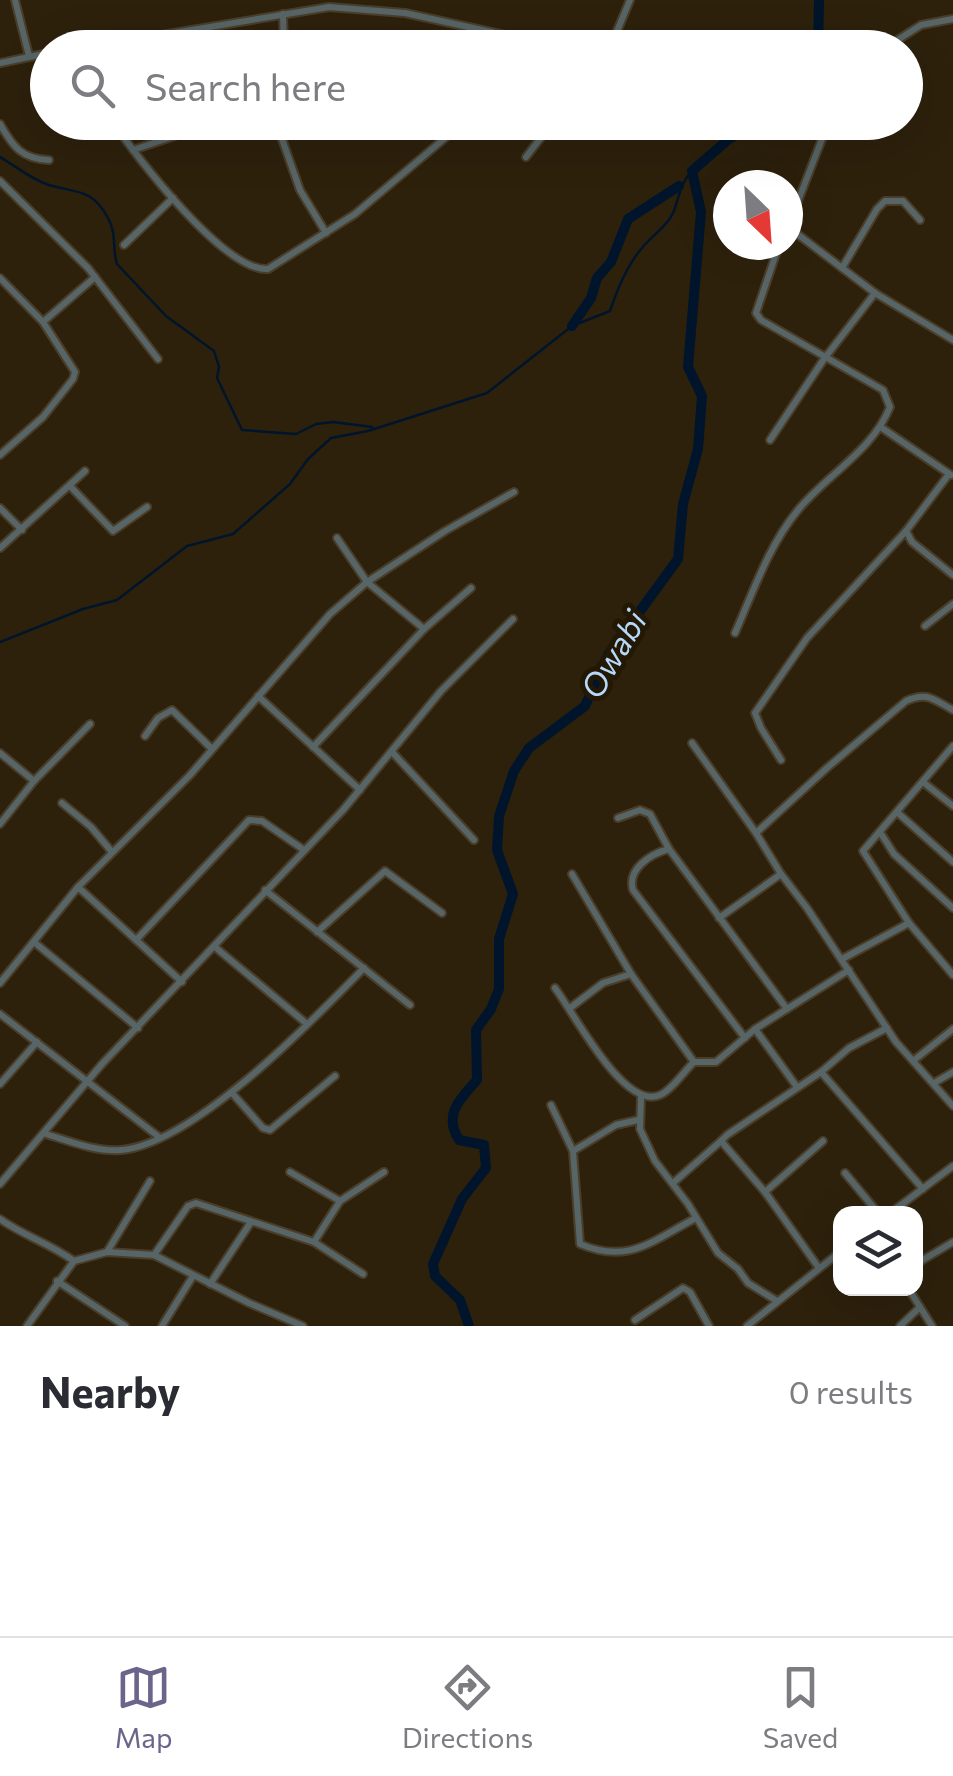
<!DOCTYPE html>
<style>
body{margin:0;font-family:Commissioner,sans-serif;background:#f2f2f3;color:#2b2b33}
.controls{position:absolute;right:30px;bottom:30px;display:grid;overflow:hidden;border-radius:20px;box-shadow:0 10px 40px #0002}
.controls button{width:90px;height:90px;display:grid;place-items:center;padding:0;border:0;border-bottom:2px solid #e1e1e2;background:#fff;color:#2b2b33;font:50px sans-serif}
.compass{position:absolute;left:713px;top:170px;width:90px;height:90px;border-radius:50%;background:#fff;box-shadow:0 10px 40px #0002;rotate:155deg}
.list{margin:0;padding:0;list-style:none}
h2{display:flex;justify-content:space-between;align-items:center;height:130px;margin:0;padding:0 40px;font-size:42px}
h2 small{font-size:32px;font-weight:400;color:#7c7c81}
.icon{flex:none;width:55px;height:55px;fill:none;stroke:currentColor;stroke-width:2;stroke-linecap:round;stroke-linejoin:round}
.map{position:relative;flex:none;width:953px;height:1326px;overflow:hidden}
.search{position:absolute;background:#fff;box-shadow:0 10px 40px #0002;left:30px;right:30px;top:30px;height:110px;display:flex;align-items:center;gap:25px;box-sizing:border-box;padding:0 35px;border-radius:55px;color:#7c7c81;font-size:38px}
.sheet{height:310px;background:#fff}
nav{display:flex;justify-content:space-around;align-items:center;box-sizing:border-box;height:140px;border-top:2px solid #e1e1e2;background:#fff;font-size:28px;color:#7c7c81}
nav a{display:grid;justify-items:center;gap:5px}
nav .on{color:#6b648b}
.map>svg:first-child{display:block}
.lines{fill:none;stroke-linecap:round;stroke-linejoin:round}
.stream{stroke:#00152b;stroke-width:2.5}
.river{stroke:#00152b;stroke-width:10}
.street-casing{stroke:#4a3e2a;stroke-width:10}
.street{stroke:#576566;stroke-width:6}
.labels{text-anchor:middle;stroke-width:10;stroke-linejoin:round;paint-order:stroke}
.water-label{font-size:32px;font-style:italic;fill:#b5d9fb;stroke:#231804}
</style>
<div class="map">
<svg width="953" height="1326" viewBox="0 0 953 1326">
<rect width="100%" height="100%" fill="#2d210c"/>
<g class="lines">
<!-- stream -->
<g class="stream">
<path d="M0 157C16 166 30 179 49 185 76 193 92 188 108 218 117 234 112 249 117 264L166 316 214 351 219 367 217 378 242 430 296 434 316 424 333 422 372 427"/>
<path d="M0 642 83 609 117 600 187 546 233 534 290 484 308 459 331 438 368 431 487 393 572 326 610 311C617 290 628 264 642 248 651 236 667 227 673 213 680 196 679 185 692 171"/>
</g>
<!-- river -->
<g class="river">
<path d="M818 48 819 0"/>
<path d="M572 326 591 298 597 278 611 262 628 219 679 186"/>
<path d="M469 1326 460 1300 435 1276 433 1264 462 1199 486 1168 484 1145 459 1140C443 1114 460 1099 477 1080L476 1030 491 1009 499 989V939L513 894 497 850 499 816 514 771 529 748 585 706 608 655 678 559 683 504 698 449 702 396 688 367 701 212 692 171 730 138 764 122"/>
</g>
<!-- street casing -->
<g class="street-casing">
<g id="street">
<path d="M15 0 29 56"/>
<path d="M283 14 284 48"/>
<path d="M84 48 329 7 405 13 564 48"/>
<path d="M610 48 630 0"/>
<path d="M885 48 921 25 953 19"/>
<path d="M0 63 48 53"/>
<path d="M113 122C137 158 225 272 268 269L355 214 464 122"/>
<path d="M276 122 300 190 326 233"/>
<path d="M0 124C13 147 22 159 49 160"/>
<path d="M133 150 216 122"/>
<path d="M526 157 553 122"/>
<path d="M0 181 88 268 158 359"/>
<path d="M788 227 875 293 953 340"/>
<path d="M788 227 822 139 832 122"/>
<path d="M124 245 173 198"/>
<path d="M842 268 877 209 885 201H903L920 220"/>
<path d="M0 278 43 322 75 372 73 379 43 417 0 455"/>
<path d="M43 322 95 277"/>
<path d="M882 428 951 475"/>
<path d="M770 440 824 359 875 293"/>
<path d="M70 486 113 531 147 507"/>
<path d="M0 508 22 530"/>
<path d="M906 531 912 542 953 575"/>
<path d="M337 538 367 582 424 629"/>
<path d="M0 548 85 471"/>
<path d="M925 626 953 604"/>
<path d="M735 633C753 592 769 545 798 510 827 475 873 450 890 407L883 390 761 320 756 313 779 245"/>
<path d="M258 696 360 790"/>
<path d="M145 736 158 718 172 710 211 748"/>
<path d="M692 743 756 833 781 874 807 908 896 1042 953 1106"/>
<path d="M313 747 424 629 471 588"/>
<path d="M392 752 474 840"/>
<path d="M0 753 34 781"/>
<path d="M781 760 761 728 755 713 807 638 906 531 949 474"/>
<path d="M923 782 953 806"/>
<path d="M62 803 91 827 112 852"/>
<path d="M898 813 953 862"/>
<path d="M618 818 640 810 650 814 669 849 787 1009"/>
<path d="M0 824 34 781 90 724"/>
<path d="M880 832 894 854 953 908"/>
<path d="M756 833 828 767 906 701C927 691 934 700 953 710"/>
<path d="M669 849C650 854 627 869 633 890L745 1038"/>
<path d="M572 874 631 974 694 1062"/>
<path d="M78 887 182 982"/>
<path d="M265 890 410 1005"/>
<path d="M719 918 781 874"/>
<path d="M909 923 863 851 953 746"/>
<path d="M317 932 385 871 442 913"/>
<path d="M136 940 249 820 262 821 304 850"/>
<path d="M34 942 138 1028"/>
<path d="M215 947 307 1024"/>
<path d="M842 959 909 923 953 975"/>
<path d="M0 983 78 887 190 775 330 614 367 582 445 531 514 492"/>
<path d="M555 988C574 1013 624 1111 660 1095 673 1089 684 1071 694 1062"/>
<path d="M570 1008 603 983 631 974"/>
<path d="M0 1014 159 1137"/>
<path d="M755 1029 797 1087"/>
<path d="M913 1061 953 1029"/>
<path d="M694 1062H716L755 1029 849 970"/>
<path d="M821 1072 849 1048 887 1028"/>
<path d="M934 1083 953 1072"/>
<path d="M0 1084 37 1042"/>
<path d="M232 1093 263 1128 270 1130 335 1076"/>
<path d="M641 1097 640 1129 655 1161 688 1204 718 1253 738 1269 748 1283 777 1301"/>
<path d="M551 1105 573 1151 580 1244C629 1265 653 1240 696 1218"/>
<path d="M46 1134C69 1141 96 1152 121 1150 194 1144 313 1020 364 968"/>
<path d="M573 1151 616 1125 638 1120"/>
<path d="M290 1172 340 1201"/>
<path d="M845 1173 879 1214"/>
<path d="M673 1183 721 1141"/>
<path d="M0 1184 102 1064 343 810 441 691 513 619"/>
<path d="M765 1192 823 1141"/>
<path d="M889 1214 953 1166"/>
<path d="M0 1219C24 1236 49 1243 74 1261"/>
<path d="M314 1242 340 1201 384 1172"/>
<path d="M107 1252 150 1181"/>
<path d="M154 1255 188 1206 196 1203 314 1242 363 1274"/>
<path d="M916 1264 953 1242"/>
<path d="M819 1268 765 1192 721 1141 727 1135 821 1072 923 1189"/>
<path d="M57 1281 125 1326"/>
<path d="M210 1284 251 1222"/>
<path d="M920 1307 932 1326"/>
<path d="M635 1320 683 1288 690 1292 709 1326"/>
<path d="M27 1326 74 1261 107 1252 154 1255 249 1303 303 1326"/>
<path d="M162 1326 193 1276"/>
<path d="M747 1326 840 1252"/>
<path d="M900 1326 920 1307 908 1288"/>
</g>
</g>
<!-- street -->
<use href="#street" class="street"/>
</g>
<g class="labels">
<!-- water labels -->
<g class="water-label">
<text transform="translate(614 655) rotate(-59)" y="11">Owabi</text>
</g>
</g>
</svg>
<div class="controls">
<button><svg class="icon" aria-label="layers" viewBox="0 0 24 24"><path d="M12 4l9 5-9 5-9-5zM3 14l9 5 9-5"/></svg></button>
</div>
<svg class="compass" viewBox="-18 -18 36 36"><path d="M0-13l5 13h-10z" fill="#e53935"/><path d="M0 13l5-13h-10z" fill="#7c7c81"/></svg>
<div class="search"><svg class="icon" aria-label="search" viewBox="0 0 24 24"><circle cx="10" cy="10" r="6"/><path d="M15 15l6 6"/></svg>Search here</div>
</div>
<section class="sheet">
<h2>Nearby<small>0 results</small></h2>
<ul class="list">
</ul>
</section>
<nav>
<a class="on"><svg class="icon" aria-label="map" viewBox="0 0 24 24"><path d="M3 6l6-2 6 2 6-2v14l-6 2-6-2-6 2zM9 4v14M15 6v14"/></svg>Map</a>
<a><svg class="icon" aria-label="directions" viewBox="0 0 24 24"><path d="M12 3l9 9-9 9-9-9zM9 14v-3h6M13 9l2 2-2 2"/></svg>Directions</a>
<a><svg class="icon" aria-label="saved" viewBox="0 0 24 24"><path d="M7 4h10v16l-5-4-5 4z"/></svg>Saved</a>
</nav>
